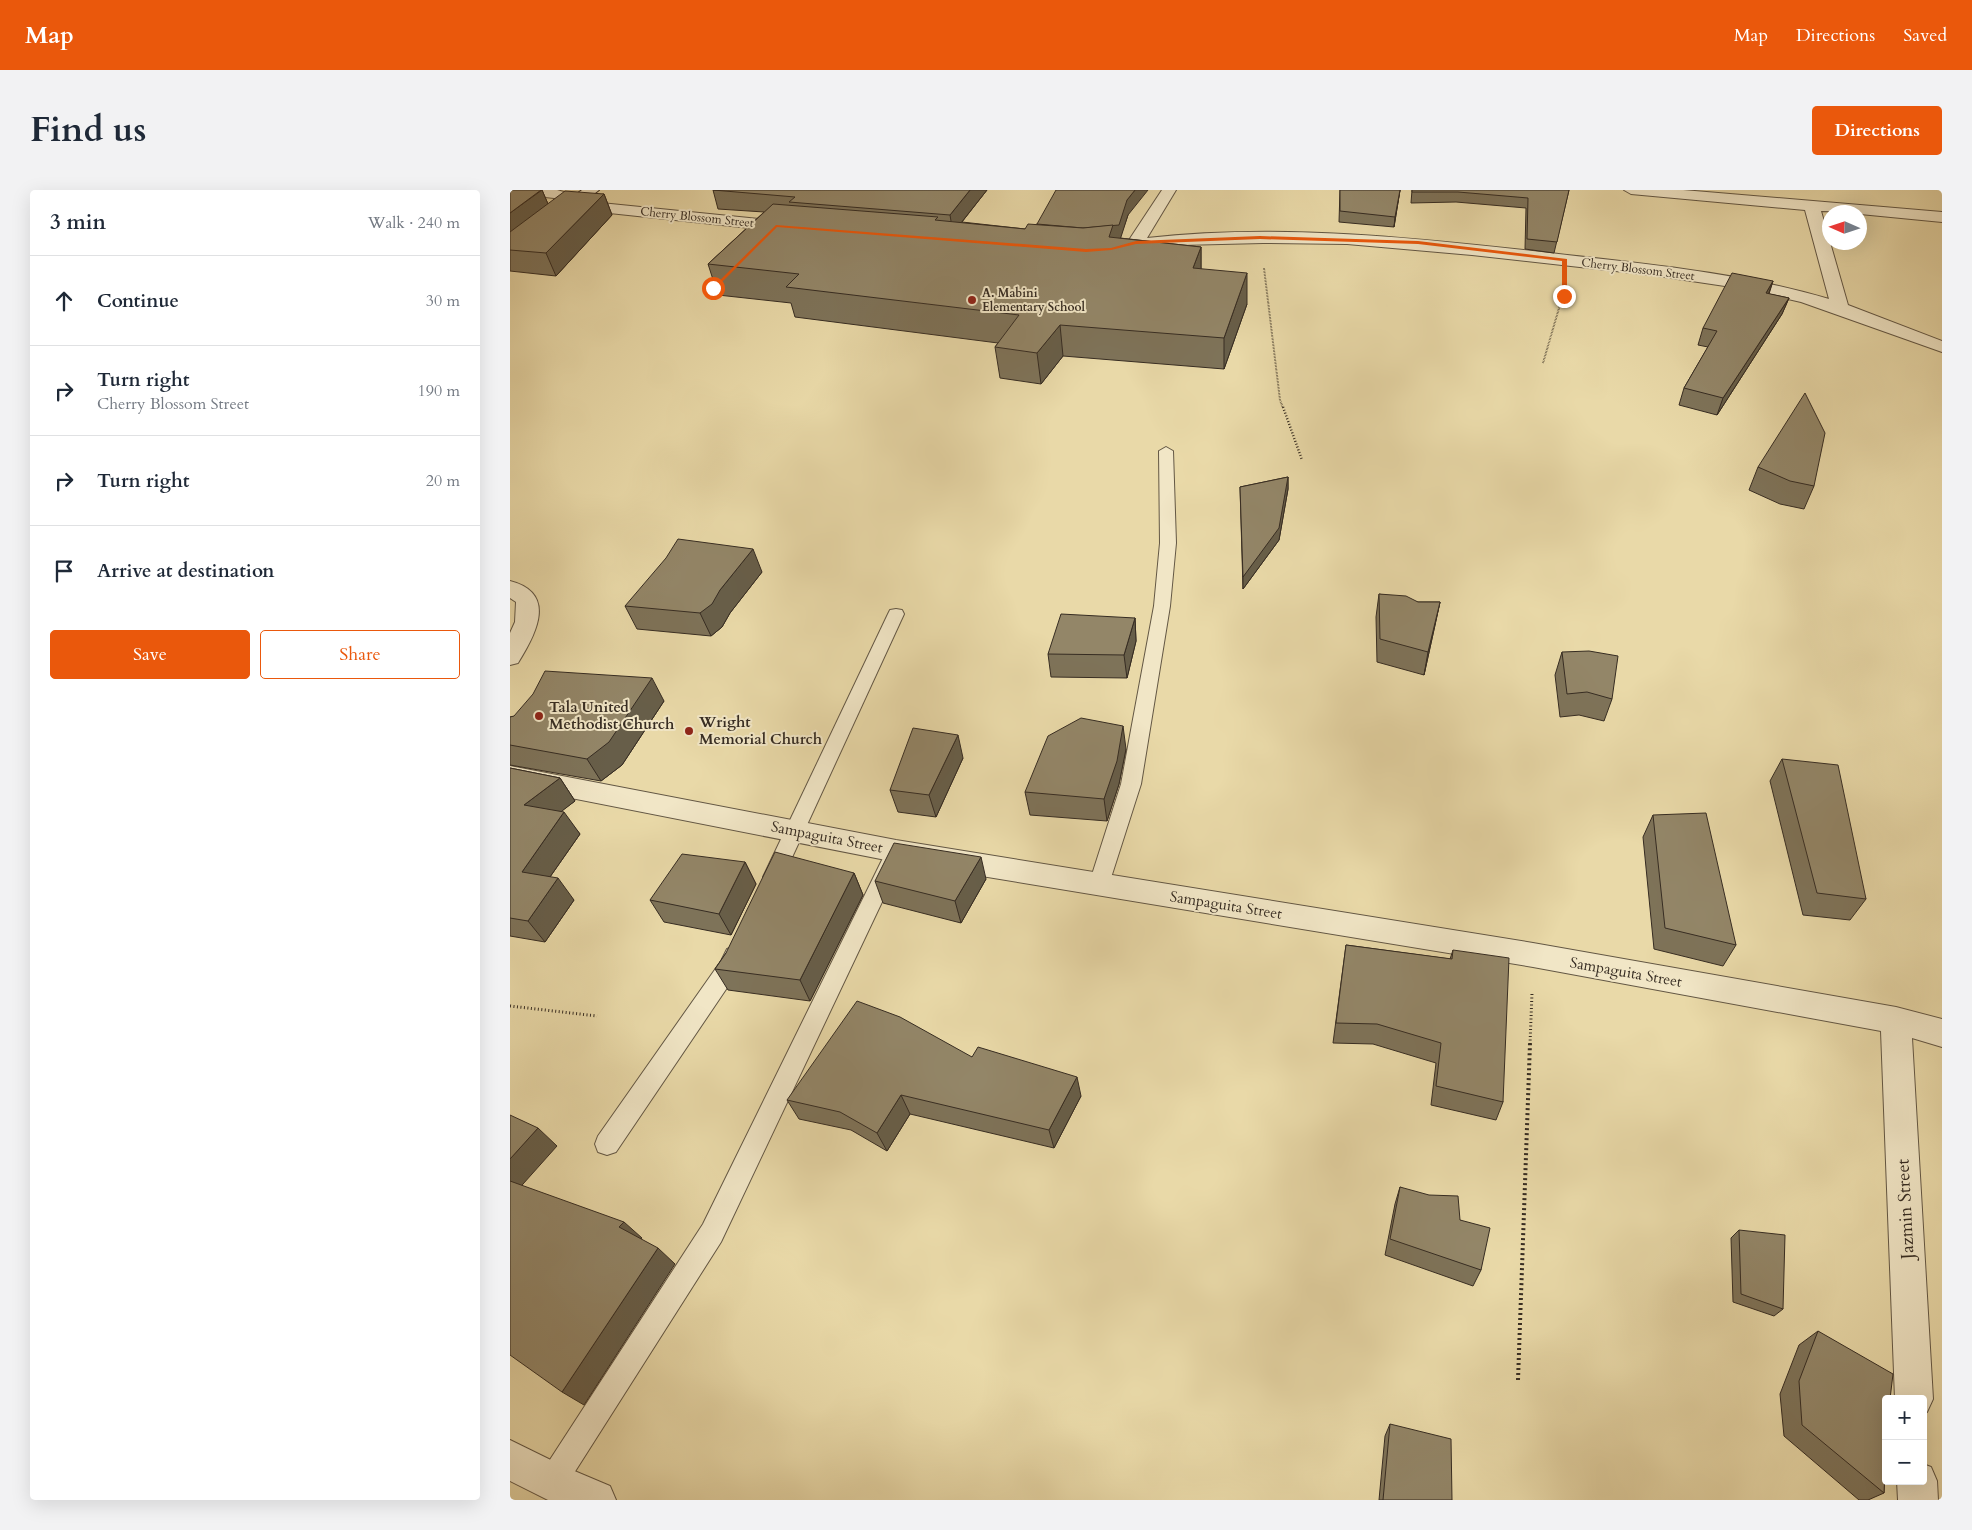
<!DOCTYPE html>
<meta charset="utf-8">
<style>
body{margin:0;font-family:Cardo,serif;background:#f2f2f3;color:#1f2937}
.controls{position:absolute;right:15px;bottom:15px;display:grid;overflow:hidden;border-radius:5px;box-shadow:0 5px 20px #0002}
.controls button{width:45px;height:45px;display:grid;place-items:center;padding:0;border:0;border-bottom:1px solid #e0e1e3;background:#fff;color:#1f2937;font:25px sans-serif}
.compass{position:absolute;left:1312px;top:15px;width:45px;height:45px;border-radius:50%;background:#fff;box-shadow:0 5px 20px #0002;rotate:273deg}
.stop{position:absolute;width:15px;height:15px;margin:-11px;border:4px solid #ea580c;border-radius:50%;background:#fff}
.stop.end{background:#ea580c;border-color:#fff;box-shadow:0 1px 5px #0008}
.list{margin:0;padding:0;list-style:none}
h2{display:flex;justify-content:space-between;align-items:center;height:65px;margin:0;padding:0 20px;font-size:21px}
h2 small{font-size:16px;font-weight:400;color:#747a83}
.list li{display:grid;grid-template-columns:32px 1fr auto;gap:15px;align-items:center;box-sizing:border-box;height:90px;padding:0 20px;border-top:1px solid #e0e1e3}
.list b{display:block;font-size:19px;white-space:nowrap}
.list p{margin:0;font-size:16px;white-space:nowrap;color:#747a83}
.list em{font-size:16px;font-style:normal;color:#747a83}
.actions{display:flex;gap:10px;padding:15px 20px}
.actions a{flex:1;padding:11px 0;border:1px solid #ea580c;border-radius:5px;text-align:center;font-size:18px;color:#ea580c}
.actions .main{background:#ea580c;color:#fff}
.icon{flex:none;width:28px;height:28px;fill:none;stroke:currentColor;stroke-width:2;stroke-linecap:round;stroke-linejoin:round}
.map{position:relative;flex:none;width:1432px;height:1310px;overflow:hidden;border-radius:5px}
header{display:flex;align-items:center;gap:30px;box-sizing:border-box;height:70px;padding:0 25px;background:#ea580c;color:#fff}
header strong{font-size:24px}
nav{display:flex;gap:28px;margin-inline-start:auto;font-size:18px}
.intro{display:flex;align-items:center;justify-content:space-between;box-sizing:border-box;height:120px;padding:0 30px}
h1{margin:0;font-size:35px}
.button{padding:12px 22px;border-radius:5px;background:#ea580c;color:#fff;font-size:18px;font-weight:700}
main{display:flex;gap:30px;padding:0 30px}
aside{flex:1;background:#fff;border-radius:5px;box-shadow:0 5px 20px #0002}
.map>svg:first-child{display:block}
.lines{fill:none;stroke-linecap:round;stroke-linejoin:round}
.service-casing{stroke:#635744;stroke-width:2}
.minor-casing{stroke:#635744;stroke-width:2}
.secondary-casing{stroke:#362c22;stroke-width:2}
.path-far3{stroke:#362c22;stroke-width:2;stroke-dasharray:0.5 1;stroke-linecap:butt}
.path-far2{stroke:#362c22;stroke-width:2.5;stroke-dasharray:1 2;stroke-linecap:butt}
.path-far1{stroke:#362c22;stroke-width:3;stroke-dasharray:1 2.5;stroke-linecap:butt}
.path{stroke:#362c22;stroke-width:4;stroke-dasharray:2 3;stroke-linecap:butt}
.service{fill:#f1e6c6;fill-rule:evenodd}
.minor{fill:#f1e6c6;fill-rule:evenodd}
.secondary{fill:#f1e6c6;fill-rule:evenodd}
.wall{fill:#7e7359;stroke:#362c22}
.shaded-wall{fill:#675e49;stroke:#362c22}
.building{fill:#938668;stroke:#362c22}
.route{fill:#ea580c}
.poi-dot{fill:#8f2418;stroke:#f1e6c6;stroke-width:2}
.labels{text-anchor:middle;stroke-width:4;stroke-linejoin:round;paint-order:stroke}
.far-street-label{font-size:12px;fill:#362c22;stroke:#f1e6c6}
.far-poi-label{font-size:12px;font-weight:bold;fill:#362c22;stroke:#f1e6c6;text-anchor:start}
.poi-label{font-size:15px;font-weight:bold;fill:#362c22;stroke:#f1e6c6;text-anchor:start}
.street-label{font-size:15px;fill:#362c22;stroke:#f1e6c6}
.near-street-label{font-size:18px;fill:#362c22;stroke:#f1e6c6}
</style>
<header>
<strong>Map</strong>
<nav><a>Map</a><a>Directions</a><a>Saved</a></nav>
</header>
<div class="intro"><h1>Find us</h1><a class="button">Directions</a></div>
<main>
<aside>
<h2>3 min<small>Walk · 240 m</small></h2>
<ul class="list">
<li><svg class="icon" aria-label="ahead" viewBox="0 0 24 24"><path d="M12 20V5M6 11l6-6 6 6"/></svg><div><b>Continue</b></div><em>30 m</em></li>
<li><svg class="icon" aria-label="right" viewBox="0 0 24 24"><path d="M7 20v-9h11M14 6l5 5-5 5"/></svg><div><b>Turn right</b><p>Cherry Blossom Street</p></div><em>190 m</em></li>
<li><svg class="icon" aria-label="right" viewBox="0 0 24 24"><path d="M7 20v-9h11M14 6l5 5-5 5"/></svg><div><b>Turn right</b></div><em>20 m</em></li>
<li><svg class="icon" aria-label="arrive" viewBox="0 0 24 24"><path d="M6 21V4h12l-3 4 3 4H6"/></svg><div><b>Arrive at destination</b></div></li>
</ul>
<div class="actions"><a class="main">Save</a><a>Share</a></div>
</aside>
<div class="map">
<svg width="1432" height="1310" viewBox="0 0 1432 1310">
<rect width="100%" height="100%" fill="#e9d9a8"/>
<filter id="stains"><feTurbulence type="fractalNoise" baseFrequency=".004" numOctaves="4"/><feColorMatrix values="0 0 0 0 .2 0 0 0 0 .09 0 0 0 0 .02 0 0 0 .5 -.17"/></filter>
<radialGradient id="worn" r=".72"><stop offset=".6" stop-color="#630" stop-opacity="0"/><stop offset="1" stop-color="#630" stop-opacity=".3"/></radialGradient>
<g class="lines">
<!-- service casing -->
<g class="service-casing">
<g id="service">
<path d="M656 257 663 261 666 353 660 416 631 594 599 694 596 700 589 702 582 700 579 694 611 594 644 416 650 353 649 261Z"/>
<path d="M386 419 392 420 394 424 273 687 270 693 263 695 256 693 253 687 378 424 380 420Z"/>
<path d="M380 666 387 668 390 674 211 1052 52 1302 42 1306 32 1302 28 1292 32 1282 193 1034 370 674 373 668Z"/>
<path d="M225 756 233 759 236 765 227 783 106 962 97 965 88 962 85 954 88 946 211 771 217 759Z"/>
</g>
</g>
<!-- minor casing -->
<g class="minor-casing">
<g id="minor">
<path d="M1 0H47L91 13 278 32 286 37 278 42 90 22 44 8 8 4Z"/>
<path d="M652 0H666L637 48C770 33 907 48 1040 63 1134 74 1228 82 1319 109L1295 20 1121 4 1114 0H1173L1432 22V32L1350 24V22L1311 21 1338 115 1432 151V162L1291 112 1235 99 1141 85 962 65 837 54 753 53 670 55 605 63 599 61 597 58 599 55 619 50Z"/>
<path d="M0 391C47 403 27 443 8 473L0 475V443L5 432 6 412 0 408Z"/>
<path d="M0 576 386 650 1023 753 1386 817 1432 829V857L1402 848 1423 1209 1417 1222 1413 1224V1209H1385L1371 841 1023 777 386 672 0 596Z"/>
<path d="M0 1250 55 1277 100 1296 106 1310H38L0 1291Z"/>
<path d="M1413 1274 1421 1277 1427 1291 1428 1310H1388L1387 1291H1413Z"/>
</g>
</g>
<!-- secondary casing -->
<g class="secondary-casing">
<path id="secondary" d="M72 0H89L6 65 0 67V54Z"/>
</g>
<!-- path-far3 -->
<g class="path-far3">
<path d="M754 78 770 210 773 218"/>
<path d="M1033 173 1054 101"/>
</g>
<!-- path-far2 -->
<path class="path-far2" d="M773 217 792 270"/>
<!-- path-far1 -->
<g class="path-far1">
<path d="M0 816 87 826"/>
<path d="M1020 854 1022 803"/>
</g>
<!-- path -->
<path class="path" d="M1008 1190 1020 853"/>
<!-- service -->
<use href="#service" class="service"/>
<!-- minor -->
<use href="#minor" class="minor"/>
<!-- secondary -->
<use href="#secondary" class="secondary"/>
</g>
<!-- wall -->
<g class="wall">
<path d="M0 0H32L38 14 94 4 102 25 46 86 0 81Z"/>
<path d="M203 0H477L452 32 515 39 527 34 618 25 610 48 691 57V79L737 114 714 179 553 166 531 194 490 188 485 157 488 153 285 127 281 113 208 105 198 74 254 22 208 19Z"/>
<path d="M830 0H890L884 37 829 32Z"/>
<path d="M902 0H1059L1044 63 1015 59 1016 18 946 12 901 13Z"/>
<path d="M1263 91 1259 104 1279 108 1272 124 1207 225 1169 215 1174 198 1198 157 1188 155 1193 138Z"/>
<path d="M1248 277 1304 296 1294 319 1270 314 1239 300Z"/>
<path d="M778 287V299L769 350 733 399 730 297Z"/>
<path d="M252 382 220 423 212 437 201 446 127 439 115 416Z"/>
<path d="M869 404 908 412H930L925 435 914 485 867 472 866 427Z"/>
<path d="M625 428 626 451 617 488 541 487 538 464Z"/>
<path d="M1052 462 1102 509 1094 531 1069 525 1050 527 1045 485Z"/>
<path d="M154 511 112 575 91 591 0 575V527Z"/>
<path d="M616 559 609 594 597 631 520 625 515 602Z"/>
<path d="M453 568 426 627 388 622 380 600Z"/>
<path d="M1272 569 1356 709 1340 730 1293 725 1260 591Z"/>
<path d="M0 578 50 588 65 611 51 621 70 644 40 687 64 710 35 752 0 746Z"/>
<path d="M1143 625 1226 755 1213 776 1144 759 1133 647Z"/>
<path d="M235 672 246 694 221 745 154 732 140 710Z"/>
<path d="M344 683 353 705 300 811 218 800 205 779 216 763Z"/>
<path d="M476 689 451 733 373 713 365 691Z"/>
<path d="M836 755 940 769 943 760 993 912 986 930 921 915 926 873 863 854 823 853Z"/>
<path d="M462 867 571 906 544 958 400 924 377 961 341 940 289 929 277 910Z"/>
<path d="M890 997 950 1030 971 1080 963 1096 875 1065 885 1014Z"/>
<path d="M1229 1040 1273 1119 1264 1126 1223 1112 1221 1048Z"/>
<path d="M1308 1141 1376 1209 1374 1303 1358 1310H1349L1274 1246 1270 1204 1289 1155Z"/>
<path d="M880 1234 942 1310H869L875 1246Z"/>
</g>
<!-- shaded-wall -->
<g class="shaded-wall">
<path d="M32 0 41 21 0 52V23Z"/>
<path d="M460 0H477L443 43 440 25Z"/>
<path d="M625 0H638L618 25 610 50 576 54 617 10Z"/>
<path d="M890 0 884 37 885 27Z"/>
<path d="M94 4 102 25 46 86 36 63Z"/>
<path d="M691 57V87L683 78Z"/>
<path d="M737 83V114L714 179V148Z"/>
<path d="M1263 91 1257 108 1256 103Z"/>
<path d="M1279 108 1272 124 1207 225 1213 208Z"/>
<path d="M550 135 553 166 531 194 527 163Z"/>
<path d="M778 287V299L769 350 733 399V387Z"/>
<path d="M243 359 252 382 220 423 212 437 201 446 190 423 210 400Z"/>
<path d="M930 412 925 435 914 485 918 462Z"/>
<path d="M625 428 626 451 617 488 614 465Z"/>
<path d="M142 488 154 511 112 575 91 591 77 569Z"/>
<path d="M613 536 616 559 609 594 597 631 594 609Z"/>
<path d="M448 545 453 568 426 627 419 605Z"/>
<path d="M50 588 65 611 30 638 14 615Z"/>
<path d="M54 622 70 644 28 704 12 682Z"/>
<path d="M471 667 476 689 451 733 445 711Z"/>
<path d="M235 672 246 694 221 745 209 724Z"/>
<path d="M344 683 353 705 300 811 290 790Z"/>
<path d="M48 688 64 710 35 752 18 731Z"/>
<path d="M567 887 571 906 544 958 539 940Z"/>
<path d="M391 905 400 924 377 961 367 943Z"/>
<path d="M28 938 47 956 5 1003 0 999V969Z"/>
<path d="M114 1032 132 1048 127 1054 109 1037Z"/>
<path d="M148 1058 165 1074 74 1215 52 1202Z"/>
</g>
<!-- building -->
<g class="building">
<path d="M0 0H31L0 23Z"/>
<path d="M203 0H460L440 25 279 12 285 7Z"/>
<path d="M546 0H625L617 10 609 35 573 38 527 34Z"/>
<path d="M830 0H890L885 27 830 21Z"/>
<path d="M902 0H1059L1047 52 1017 49 1018 8 948 2H902Z"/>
<path d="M55 1 94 4 36 63 0 60V42Z"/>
<path d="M263 14 428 27 425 30 515 39 518 34 573 38 603 35 599 47 691 57 683 78 737 83 714 148 550 135 527 163 485 157 509 125 276 97 289 84 198 74Z"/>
<path d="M1222 83 1263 91 1256 103 1279 108 1213 208 1174 198 1207 141 1193 138Z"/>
<path d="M1295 203 1315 243 1304 296 1280 291 1248 277Z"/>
<path d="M778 287 769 338 733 387 730 297Z"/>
<path d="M168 349 243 359 210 400 202 414 190 423 115 416 156 368Z"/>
<path d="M869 404 896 406 908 412H930L918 462 870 449Z"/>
<path d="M551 424 625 428 614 465 538 464Z"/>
<path d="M1079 461 1108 466 1102 509 1077 502 1057 504 1052 462Z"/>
<path d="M35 481 142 488 99 552 77 569 0 555V527L4 526 23 504Z"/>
<path d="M571 528 613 536 607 571 594 609 515 602 538 546Z"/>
<path d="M403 538 448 545 419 605 380 600Z"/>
<path d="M1272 569 1328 575 1356 709 1307 703Z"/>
<path d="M0 578 50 588 14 615 54 622 12 682 48 688 18 731 0 728Z"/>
<path d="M1196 623 1226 755 1155 738 1143 625Z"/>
<path d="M384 653 471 667 445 711 365 691Z"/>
<path d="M265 662 344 683 290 790 205 779 216 763Z"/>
<path d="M172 664 235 672 209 724 140 710Z"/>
<path d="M836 755 942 769 943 760 999 768 993 912 926 896 931 853 867 834 826 833Z"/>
<path d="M347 811 390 827 462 867 468 857 567 887 539 940 391 905 367 943 330 922 277 910Z"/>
<path d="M0 925 28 938 0 969Z"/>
<path d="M0 991 114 1032 109 1037 148 1058 52 1202 0 1165Z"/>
<path d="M890 997 919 1005 948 1006 950 1030 980 1038 971 1080 880 1049Z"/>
<path d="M1229 1040 1275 1045 1273 1119 1231 1104Z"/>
<path d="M1308 1141 1383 1184 1380 1209H1376V1262L1374 1303 1292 1235 1289 1191Z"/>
<path d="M880 1234 941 1249 942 1310H873Z"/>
</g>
<!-- route -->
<path class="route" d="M266 35 576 59 601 58 626 51 750 46 908 51 1057 69V106H1052V71L908 54 750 49 626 54 601 60 576 62 267 37 205 99H201Z"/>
<!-- markers -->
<g class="poi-dot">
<circle cx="462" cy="110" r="5"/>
<circle cx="29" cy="526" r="5"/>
<circle cx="179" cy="541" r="5"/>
</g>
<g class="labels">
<!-- far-street labels -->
<g class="far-street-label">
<text transform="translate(187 27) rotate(6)" y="4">Cherry Blossom Street</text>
<text transform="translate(1128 79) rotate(7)" y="4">Cherry Blossom Street</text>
</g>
<!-- far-poi labels -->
<g class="far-poi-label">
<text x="472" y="107">A. Mabini<tspan x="472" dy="14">Elementary School</tspan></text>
</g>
<!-- poi labels -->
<g class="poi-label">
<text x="39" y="522">Tala United<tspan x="39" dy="17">Methodist Church</tspan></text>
<text x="189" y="537">Wright<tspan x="189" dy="17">Memorial Church</tspan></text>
</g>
<!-- street labels -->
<g class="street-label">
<text transform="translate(317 647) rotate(11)" y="5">Sampaguita Street</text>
<text transform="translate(716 715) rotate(9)" y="5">Sampaguita Street</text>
<text transform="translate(1116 782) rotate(10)" y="5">Sampaguita Street</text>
</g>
<!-- near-street labels -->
<g class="near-street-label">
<text transform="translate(1395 1019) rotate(-93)" y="6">Jazmin Street</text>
</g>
</g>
<rect width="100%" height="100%" filter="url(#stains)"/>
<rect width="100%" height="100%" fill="url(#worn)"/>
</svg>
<div class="controls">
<button>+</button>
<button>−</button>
</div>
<svg class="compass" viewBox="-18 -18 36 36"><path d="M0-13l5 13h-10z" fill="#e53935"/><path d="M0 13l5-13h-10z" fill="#747a83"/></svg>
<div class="stop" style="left:203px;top:98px"></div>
<div class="stop end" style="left:1054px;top:106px"></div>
</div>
</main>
